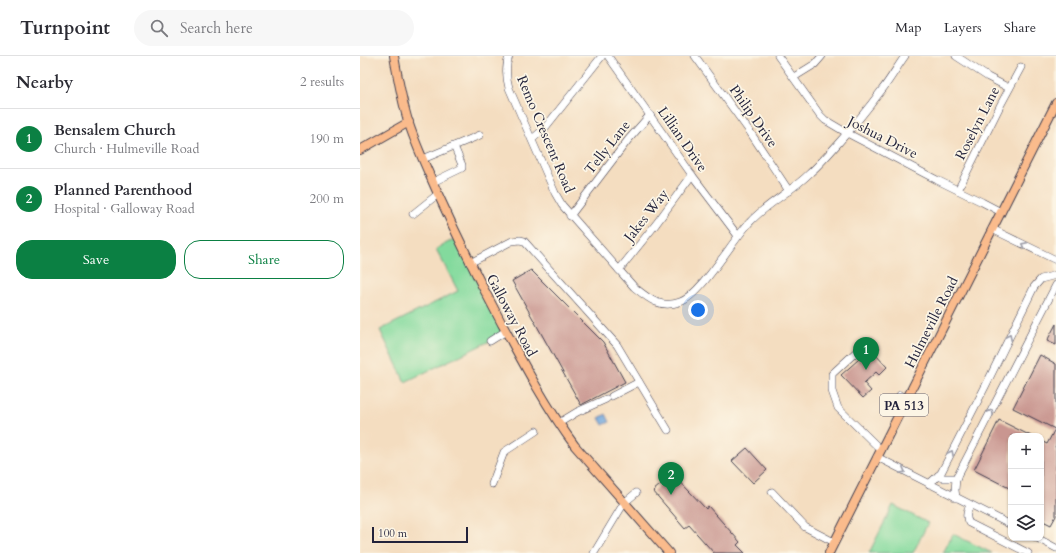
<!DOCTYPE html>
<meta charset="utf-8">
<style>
body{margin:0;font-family:Cardo,serif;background:#f7f7f7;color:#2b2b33}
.controls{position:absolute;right:12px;bottom:12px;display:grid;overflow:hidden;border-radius:8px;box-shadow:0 1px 3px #0004}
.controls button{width:36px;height:36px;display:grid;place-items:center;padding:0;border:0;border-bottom:1px solid #e1e1e2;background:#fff;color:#2b2b33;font:20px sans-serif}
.scale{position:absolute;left:12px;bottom:10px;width:96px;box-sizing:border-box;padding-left:4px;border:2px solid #22223b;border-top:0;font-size:11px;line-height:14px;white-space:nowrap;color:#22223b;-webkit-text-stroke:3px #fcf5e5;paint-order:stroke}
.you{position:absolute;left:338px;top:254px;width:14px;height:14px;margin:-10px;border:3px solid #fff;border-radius:50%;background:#1a73e8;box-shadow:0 0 0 6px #1a73e833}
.badge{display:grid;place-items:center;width:26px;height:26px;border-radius:50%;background:#0b8043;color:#fff;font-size:13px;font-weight:700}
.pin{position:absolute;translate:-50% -33px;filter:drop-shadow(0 1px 2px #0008)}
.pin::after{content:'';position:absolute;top:21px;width:14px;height:12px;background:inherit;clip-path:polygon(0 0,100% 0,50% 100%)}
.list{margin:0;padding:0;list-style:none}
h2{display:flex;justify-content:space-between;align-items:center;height:52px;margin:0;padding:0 16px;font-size:17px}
h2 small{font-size:13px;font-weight:400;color:#7c7c81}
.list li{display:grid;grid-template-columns:26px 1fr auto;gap:12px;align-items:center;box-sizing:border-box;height:60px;padding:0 16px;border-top:1px solid #e1e1e2}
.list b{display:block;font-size:15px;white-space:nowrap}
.list p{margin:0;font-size:13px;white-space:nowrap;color:#7c7c81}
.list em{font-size:13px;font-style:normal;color:#7c7c81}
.actions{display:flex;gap:8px;padding:12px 16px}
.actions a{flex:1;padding:9px 0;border:1px solid #0b8043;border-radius:16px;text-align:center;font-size:14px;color:#0b8043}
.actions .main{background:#0b8043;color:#fff}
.icon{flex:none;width:22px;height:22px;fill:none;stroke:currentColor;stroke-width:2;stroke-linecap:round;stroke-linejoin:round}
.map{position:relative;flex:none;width:696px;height:497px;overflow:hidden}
header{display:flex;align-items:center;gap:24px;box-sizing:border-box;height:56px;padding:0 20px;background:#fff;border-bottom:1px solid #e1e1e2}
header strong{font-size:19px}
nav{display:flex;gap:22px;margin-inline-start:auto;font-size:14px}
.search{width:280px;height:36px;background:#f7f7f7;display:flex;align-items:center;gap:10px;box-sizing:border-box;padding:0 14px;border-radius:22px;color:#7c7c81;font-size:15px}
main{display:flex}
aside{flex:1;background:#fff}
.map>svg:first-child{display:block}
.green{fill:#83da9d;stroke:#527e6c}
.water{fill:#6fa5dc;stroke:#48648c}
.building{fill:#c99690}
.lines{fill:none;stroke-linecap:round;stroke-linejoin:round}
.minor-casing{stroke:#423e4f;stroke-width:8}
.major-casing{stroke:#423e4f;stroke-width:10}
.minor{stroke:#fff;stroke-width:7}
.major{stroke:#fabb8c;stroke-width:8}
.oneway{stroke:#9c9ca7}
.labels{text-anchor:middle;stroke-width:3.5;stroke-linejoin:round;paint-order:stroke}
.shield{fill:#fcf5e5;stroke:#63616e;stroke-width:1}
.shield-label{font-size:13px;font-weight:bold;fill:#22223b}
.street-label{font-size:14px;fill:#22223b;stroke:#fcf5e5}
</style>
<header>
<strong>Turnpoint</strong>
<div class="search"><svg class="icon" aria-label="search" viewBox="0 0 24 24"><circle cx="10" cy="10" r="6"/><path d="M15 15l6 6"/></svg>Search here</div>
<nav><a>Map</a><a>Layers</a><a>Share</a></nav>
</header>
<main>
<aside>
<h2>Nearby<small>2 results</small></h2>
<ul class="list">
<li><span class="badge">1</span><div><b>Bensalem Church</b><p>Church · Hulmeville Road</p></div><em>190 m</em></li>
<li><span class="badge">2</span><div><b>Planned Parenthood</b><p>Hospital · Galloway Road</p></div><em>200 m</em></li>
</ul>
<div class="actions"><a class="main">Save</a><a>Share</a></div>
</aside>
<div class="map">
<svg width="696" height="497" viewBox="0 0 696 497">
<rect width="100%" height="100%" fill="#fcf5e5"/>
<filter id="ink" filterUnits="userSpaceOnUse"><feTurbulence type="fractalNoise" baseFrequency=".025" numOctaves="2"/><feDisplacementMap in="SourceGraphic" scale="8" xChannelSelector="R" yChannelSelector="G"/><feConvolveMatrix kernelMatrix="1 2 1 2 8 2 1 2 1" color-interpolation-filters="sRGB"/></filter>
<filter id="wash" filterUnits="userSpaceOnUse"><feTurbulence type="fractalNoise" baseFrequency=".012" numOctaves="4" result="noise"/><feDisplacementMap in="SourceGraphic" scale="16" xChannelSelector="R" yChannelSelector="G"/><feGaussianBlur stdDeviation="0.9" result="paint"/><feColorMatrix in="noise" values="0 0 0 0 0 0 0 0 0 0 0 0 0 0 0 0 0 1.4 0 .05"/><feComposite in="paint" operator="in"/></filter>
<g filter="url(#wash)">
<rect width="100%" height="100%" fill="#f4ddc0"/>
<!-- green -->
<g class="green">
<path d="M98 181 146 275 130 285 45 326 20 274 98 235 76 193Z"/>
<path d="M533 449 568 467 553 497H509Z"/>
<path d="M593 478 632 497H583Z"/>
</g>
<!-- water -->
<path class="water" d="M246 358 250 366 243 369 239 362Z"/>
<g id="blocks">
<!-- building -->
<g class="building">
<path d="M171 214 243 286 265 326 221 349 152 225Z"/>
<path d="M696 268V289L687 285Z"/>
<path d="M511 282 520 292 514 297 527 311 519 319 516 316 504 327 511 335 503 342 481 319 507 296 502 290Z"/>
<path d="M680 299 696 308V389L695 391 696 392V460L691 469 681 464V385L687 388 695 373 653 352Z"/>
<path d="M639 364 671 380H651V433L614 414Z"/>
<path d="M387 392 407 414 393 427 372 405Z"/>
<path d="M313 418 346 453 348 450 380 486 377 489 385 497H354L329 469 325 472 293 435Z"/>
</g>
</g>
</g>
<g filter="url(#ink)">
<use href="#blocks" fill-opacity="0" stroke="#423e4f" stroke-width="1"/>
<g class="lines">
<!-- minor casing -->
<g class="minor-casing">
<g id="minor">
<path d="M149 0C145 11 146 21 149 32L195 137 202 149 274 231C289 243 300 253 320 246 341 239 372 185 389 167 407 147 431 136 450 117 459 109 467 100 475 91 491 73 507 54 521 35 530 24 537 11 545 0"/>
<path d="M248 0 332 119 378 180"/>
<path d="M335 0 390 76 429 135"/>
<path d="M418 0 460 59 465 64 487 77 577 124 622 146 641 156"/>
<path d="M596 0 628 21 649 32"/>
<path d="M434 21 455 8 462 0"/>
<path d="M172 83 177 79 184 73 242 0"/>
<path d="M63 103 120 79"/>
<path d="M73 126 100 113 102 112V109L94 90"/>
<path d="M598 134 640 50 661 11"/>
<path d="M53 158 78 138"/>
<path d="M210 160 268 84 290 59"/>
<path d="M632 173 696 204"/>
<path d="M110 207 152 185 160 184 164 185 257 289 308 374"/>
<path d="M259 214 296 168 332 119"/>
<path d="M130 285 146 275"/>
<path d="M496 296 472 318V335L478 352 521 394"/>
<path d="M540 339 546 344"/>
<path d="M252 340 279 326"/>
<path d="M199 367 217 356 246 343"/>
<path d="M517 401 651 469"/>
<path d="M578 420 582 422H597"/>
<path d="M132 428 144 396 176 375"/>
<path d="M569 428 581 417 626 329 674 231 681 223 696 219"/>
<path d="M412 436 445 471 474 486"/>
<path d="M596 442 595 434 596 423 696 229"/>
<path d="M610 449C607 456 605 461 609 467L668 497"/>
<path d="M677 482 696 492"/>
<path d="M234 497 264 447 276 437"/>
</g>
</g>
<!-- major casing -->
<g class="major-casing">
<g id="major">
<path d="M34 0C38 23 42 46 49 68 57 92 68 115 78 138 98 182 119 225 142 268 164 309 187 352 215 390L309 497"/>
<path d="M0 94 49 66"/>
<path d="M469 497 696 47"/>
</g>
</g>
<!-- minor -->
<use href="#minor" class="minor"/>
<!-- major -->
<use href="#major" class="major"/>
</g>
<!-- one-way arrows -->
<defs><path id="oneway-chevron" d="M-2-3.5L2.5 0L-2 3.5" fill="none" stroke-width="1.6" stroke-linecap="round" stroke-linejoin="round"/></defs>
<g class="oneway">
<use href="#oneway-chevron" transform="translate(664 189) rotate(-154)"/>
<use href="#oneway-chevron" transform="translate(649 281) rotate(-64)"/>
<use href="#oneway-chevron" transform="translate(631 356) rotate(-63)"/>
<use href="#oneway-chevron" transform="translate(591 397) rotate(-63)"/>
<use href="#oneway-chevron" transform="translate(543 415) rotate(27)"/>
</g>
</g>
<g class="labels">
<!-- shield labels -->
<rect class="shield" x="520" y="338" width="48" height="22" rx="3"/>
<g class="shield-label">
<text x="544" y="354">PA 513</text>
</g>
<!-- street labels -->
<g class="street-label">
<text transform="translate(394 60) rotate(55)" y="5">Philip Drive</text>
<text transform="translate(617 67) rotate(-63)" y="5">Roselyn Lane</text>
<text transform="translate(186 78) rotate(67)" y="5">Remo Crescent Road</text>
<text transform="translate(523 81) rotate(27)" y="5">Joshua Drive</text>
<text transform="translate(323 83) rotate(55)" y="5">Lillian Drive</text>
<text transform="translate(247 91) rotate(-52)" y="5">Telly Lane</text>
<text transform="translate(286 159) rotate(-52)" y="5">Jakes Way</text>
<text transform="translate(152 259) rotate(62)" y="5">Galloway Road</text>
<text transform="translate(571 266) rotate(-63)" y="5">Hulmeville Road</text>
</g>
</g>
</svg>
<div class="controls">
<button>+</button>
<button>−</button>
<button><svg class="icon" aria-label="layers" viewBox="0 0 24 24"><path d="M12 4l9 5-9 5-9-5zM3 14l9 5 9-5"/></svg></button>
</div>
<div class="scale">100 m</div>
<div class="you"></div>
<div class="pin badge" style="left:506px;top:314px">1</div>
<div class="pin badge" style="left:311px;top:439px">2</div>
</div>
</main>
